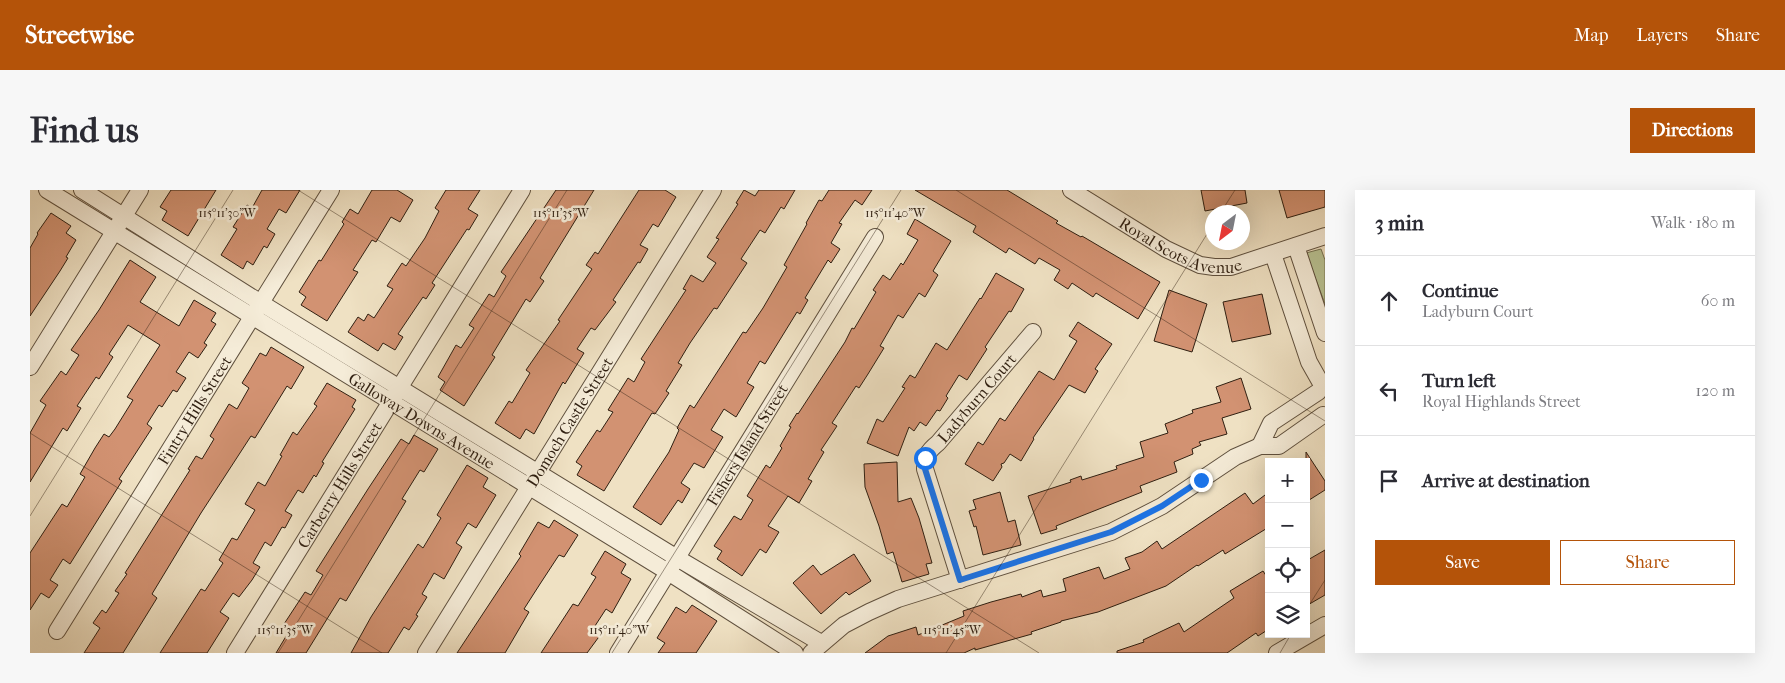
<!DOCTYPE html>
<meta charset="utf-8">
<style>
body{margin:0;font-family:"IM FELL French Canon",serif;background:#f7f7f7;color:#2b2b33}
.controls{position:absolute;right:15px;bottom:15px;display:grid;overflow:hidden;border-radius:0px;box-shadow:0 5px 20px #0002}
.controls button{width:45px;height:45px;display:grid;place-items:center;padding:0;border:0;border-bottom:1px solid #e1e1e2;background:#fff;color:#2b2b33;font:25px sans-serif}
.compass{position:absolute;left:1175px;top:15px;width:45px;height:45px;border-radius:50%;background:#fff;box-shadow:0 5px 20px #0002;rotate:212deg}
.stop{position:absolute;width:15px;height:15px;margin:-11px;border:4px solid #1a73e8;border-radius:50%;background:#fff}
.stop.end{background:#1a73e8;border-color:#fff;box-shadow:0 1px 5px #0008}
.list{margin:0;padding:0;list-style:none}
h2{display:flex;justify-content:space-between;align-items:center;height:65px;margin:0;padding:0 20px;font-size:21px}
h2 small{font-size:16px;font-weight:400;color:#7c7c81}
.list li{display:grid;grid-template-columns:32px 1fr auto;gap:15px;align-items:center;box-sizing:border-box;height:90px;padding:0 20px;border-top:1px solid #e1e1e2}
.list b{display:block;font-size:19px;white-space:nowrap}
.list p{margin:0;font-size:16px;white-space:nowrap;color:#7c7c81}
.list em{font-size:16px;font-style:normal;color:#7c7c81}
.actions{display:flex;gap:10px;padding:15px 20px}
.actions a{flex:1;padding:11px 0;border:1px solid #b45309;border-radius:0px;text-align:center;font-size:18px;color:#b45309}
.actions .main{background:#b45309;color:#fff}
.icon{flex:none;width:28px;height:28px;fill:none;stroke:currentColor;stroke-width:2;stroke-linecap:round;stroke-linejoin:round}
.map{position:relative;flex:none;width:1295px;height:463px;overflow:hidden;border-radius:0px}
header{display:flex;align-items:center;gap:30px;box-sizing:border-box;height:70px;padding:0 25px;background:#b45309;color:#fff}
header strong{font-size:24px}
nav{display:flex;gap:28px;margin-inline-start:auto;font-size:18px}
.intro{display:flex;align-items:center;justify-content:space-between;box-sizing:border-box;height:120px;padding:0 30px}
h1{margin:0;font-size:35px}
.button{padding:12px 22px;border-radius:0px;background:#b45309;color:#fff;font-size:18px;font-weight:700}
main{display:flex;gap:30px;padding:0 30px}
aside{flex:1;background:#fff;border-radius:0px;box-shadow:0 5px 20px #0002}
.map>svg:first-child{display:block}
.green{fill:#b9c394;stroke:#747152}
.building{fill:#d29272;stroke:#2f1f11}
.lines{fill:none;stroke-linecap:round;stroke-linejoin:round}
.minor-casing{stroke:#5f503e;stroke-width:18}
.minor{stroke:#f5ecd8;stroke-width:16}
.route{stroke:#1a73e8;stroke-width:6}
.ticks{fill:none;stroke:#2f1f11;stroke-width:1;stroke-opacity:0.45}
.labels{text-anchor:middle;stroke-width:5;stroke-linejoin:round;paint-order:stroke}
.street-label{font-size:16px;fill:#2f1f11;stroke:#f5ecd8}
.ticks-label{font-size:12px;text-anchor:middle;fill:#2f1f11;stroke:#f5ecd8;stroke-width:5;stroke-linejoin:round;paint-order:stroke}
</style>
<header>
<strong>Streetwise</strong>
<nav><a>Map</a><a>Layers</a><a>Share</a></nav>
</header>
<div class="intro"><h1>Find us</h1><a class="button">Directions</a></div>
<main>
<div class="map">
<svg width="1295" height="463" viewBox="0 0 1295 463">
<rect width="100%" height="100%" fill="#efe1c3"/>
<filter id="stains"><feTurbulence type="fractalNoise" baseFrequency=".004" numOctaves="4"/><feColorMatrix values="0 0 0 0 .2 0 0 0 0 .09 0 0 0 0 .02 0 0 0 .5 -.17"/></filter>
<radialGradient id="worn" r=".72"><stop offset=".6" stop-color="#630" stop-opacity="0"/><stop offset="1" stop-color="#630" stop-opacity=".3"/></radialGradient>
<!-- green -->
<path class="green" d="M1291 59 1295 70V114L1276 63Z"/>
<!-- building -->
<g class="building">
<path d="M141 0H186L158 46 132 30 137 21 130 17Z"/>
<path d="M232 0H270L256 23 249 19 237 39 245 44 237 58 234 56 223 75 217 71 213 79 191 65 207 39 203 37 217 15 222 18Z"/>
<path d="M342 0H367L383 10 370 32 361 27 346 52 342 50 323 80 328 82 297 131 271 115 276 107 269 102 289 70 291 71 314 34 312 32 320 19 328 24Z"/>
<path d="M416 0H450L438 19 448 25 439 40 437 39 402 93 405 95 396 109 393 107 368 144 373 147 365 160 353 153 348 161 318 142 328 127 334 131 338 124 344 128 363 99 357 96 372 73 376 76 395 48 409 21 405 18Z"/>
<path d="M526 0H564L510 88 514 91 500 112 496 109 462 165 465 167 434 216 410 200 415 192 408 187 426 155 431 158 444 138 439 135 459 104 464 107 476 86 471 82Z"/>
<path d="M609 0H635L646 7 628 37 623 34 610 55 618 59 610 73 608 72 583 110 586 112 565 140 561 138 547 159 554 163 535 194 533 192 504 244 496 239 490 249 465 233 479 211 482 213 500 183 496 180 530 131 528 130 562 79 556 75 565 62 568 64Z"/>
<path d="M714 0 725 6 729 0H765L754 19 751 17 735 43 730 40 711 69 717 73 687 119 684 118 660 153 648 173 652 175 636 201 639 203 625 224 622 223 574 301 547 285 552 276 546 272 567 240 570 242 583 222 578 220 598 188 604 192 615 172 611 169 656 100 653 99 661 85 673 92 686 73 677 67 689 49 686 48 708 14 706 13Z"/>
<path d="M799 0H842L832 15 825 10 809 33 812 34 801 53 810 59 801 73 798 70 775 108 778 110 770 124 767 122 735 174 730 171 717 193 724 197 706 227 694 219 681 240 693 247 674 278 664 273 651 293 660 299 652 313 648 310 631 335 603 317 639 262 649 240 647 238 660 215 664 218 713 142 716 143 733 118 757 77 754 75 777 34 776 33 789 10 792 11Z"/>
<path d="M885 0H977L1028 31 1026 33 1051 47 1052 46 1130 92 1108 129 1066 103 1063 107 1042 93 1038 99 1024 90 1030 80 1009 68 1005 74 979 58 976 63 943 42 946 36Z"/>
<path d="M1171 0H1215L1217 13 1175 21Z"/>
<path d="M1249 0H1295V17L1257 28Z"/>
<path d="M21 23 41 36 36 43 46 50 36 67 38 68 30 81 0 126V58L8 44 7 43Z"/>
<path d="M885 29 921 51 903 81 908 85 895 107 889 103 873 128 868 125 850 156 854 158 838 184 829 198 826 196 802 233 807 236 791 260 794 262 778 289 782 291 769 313 758 306 738 336 749 342 736 363 730 359 712 386 687 369 692 361 684 356 704 326 711 330 723 310 717 306 736 275 740 278 752 258 750 256 761 237 759 236 767 223 768 224 815 152 822 138 824 139 846 102 843 100 853 85 860 90 871 73 873 75 888 50 877 44Z"/>
<path d="M100 70 126 87 110 112 149 136 164 110 186 123 181 131 186 134 174 153 177 155 168 168 159 162 146 182 156 188 147 202 143 200 132 217 129 215 117 234 122 238 89 289 92 291 40 374 33 369 20 390 28 395 19 408 11 403 0 420V363L32 314 37 317 55 287 50 284 65 258 74 244 79 247 85 239 103 210 97 207 130 155 98 135 79 164 83 167 69 189 66 187 47 216 51 218 37 241 33 238 0 292V243L16 215 10 211 31 181 36 185 49 165 41 160 69 120Z"/>
<path d="M966 83 994 99 981 122 979 121 955 157 957 159 937 190 929 185 916 206 918 208 910 221 907 220 896 236 890 232 884 241 879 237 868 266 837 253 847 229 853 232 875 198 872 197 880 185 885 188 906 153 917 160 950 108 951 109Z"/>
<path d="M1139 100 1177 114 1162 162 1124 151Z"/>
<path d="M1232 104 1241 144 1202 152 1193 112Z"/>
<path d="M1048 132 1082 154 1065 179 1068 181 1055 203 1039 195 1003 248 1004 249 991 271 980 264 974 273 971 274 972 277 963 291 935 274 948 252 953 255 970 228 975 231 1009 181 1024 190 1047 151 1039 146Z"/>
<path d="M241 157 274 177 261 199 257 196 225 248 221 246 171 323 122 404 127 408 93 463H54L70 438 63 433 72 420 76 423 89 403 85 401 97 384 95 383 160 280 158 279 166 266 172 269 184 249 180 246 199 214 207 219 219 198 212 193 220 180 230 163 236 166Z"/>
<path d="M1211 188 1221 219 1192 228 1197 244 1169 252 1171 255 1162 259 1163 264 1144 272 1147 282 1110 296 1112 302 1026 336 1027 339 1011 344 998 306 1041 292 1040 290 1051 286 1052 290 1087 279 1086 276 1114 267 1110 252 1138 243 1135 234 1163 223 1162 220 1191 212 1186 197Z"/>
<path d="M297 193 326 210 322 217 325 219 292 272 294 273 286 287 284 285 273 303 268 300 255 321 262 325 255 338 252 337 241 356 235 352 223 373 230 377 222 390 209 407 203 403 190 422 199 428 177 463H130L171 399 175 401 193 373 189 370 202 348 207 350 225 320 215 314 228 292 235 296 252 266 250 265 263 242 267 245 287 216 284 214Z"/>
<path d="M384 245 408 259 394 282 390 280 372 309 376 311 316 411 310 408 276 463H246L261 438 254 434 275 402 281 405 293 385 286 381 338 299 371 249 379 254Z"/>
<path d="M1276 262 1295 291V300L1276 312Z"/>
<path d="M867 272 868 312 881 308 889 328 902 373 896 374 899 384 872 392 863 362 857 364 849 336 835 297 834 274Z"/>
<path d="M437 275 458 288 453 297 466 305 460 315 446 338 438 333 426 353 432 357 414 389 404 383 392 404 397 407 386 425 388 426 379 440 374 437 358 463H321L341 427 388 354 393 358 411 328 407 325Z"/>
<path d="M970 302 978 332 985 330 991 355 953 365 946 336 944 337 939 321 946 319 943 310Z"/>
<path d="M1239 302V337L1195 364 1193 360 1168 376 1167 375 1136 396 1068 422 1031 431V432L1001 442 1002 444 945 460V458L934 463H835L858 446 886 437 888 445 934 426 933 421 961 412 991 404 992 407 1011 400 1013 407 1036 401 1033 389 1069 377 1074 389 1100 379 1095 368 1112 362 1127 351 1132 359 1215 303 1223 314Z"/>
<path d="M524 330 548 345 534 367 529 365 510 394 494 419 499 422 475 463H427L491 366 489 364 508 332 519 338Z"/>
<path d="M1295 360V405L1276 416V371Z"/>
<path d="M575 361 596 374 591 383 601 389 582 423 576 419 563 439 571 444 557 463H511L543 414 548 416 566 387 561 384Z"/>
<path d="M824 364 841 391 819 405 816 402 791 424 763 393 783 375 791 385Z"/>
<path d="M1233 381 1239 390V439L1228 446 1226 443 1197 463H1087V461L1114 452 1113 450 1149 433 1154 442 1204 408 1200 401Z"/>
<path d="M662 415 687 431 666 463H628L635 453 627 448 646 417 656 423Z"/>
</g>
<g class="lines">
<!-- minor casing -->
<g class="minor-casing">
<g id="minor">
<path id="s1" d="M17 0 638 382 765 463"/>
<path d="M52 0 231 113 647 368 791 453"/>
<path id="s2" d="M1041 0 1136 59 1170 75 1184 77H1201L1295 46"/>
<path d="M1266 56 1295 143"/>
<path d="M1243 64 1279 172 1292 195"/>
<path d="M0 177 110 0"/>
<path d="M1288 202 1241 233 1230 256H1249L1293 225"/>
<path id="s3" d="M930 390 895 279C895 266 898 261 908 253L1003 142"/>
<path id="s4" d="M27 441 301 0"/>
<path id="s5" d="M205 463 492 0"/>
<path id="s6" d="M396 463 683 0"/>
<path id="s7" d="M588 463 845 47"/>
<path d="M781 463 814 435 839 422 868 409 1081 342 1132 316 1205 267 1230 256"/>
<path d="M1247 463 1295 435"/>
</g>
</g>
<!-- minor -->
<use href="#minor" class="minor"/>
</g>
<g class="lines">
<!-- route -->
<path class="route" d="M895 268V279L930 390 1081 342 1132 316 1171 290"/>
</g>
<!-- ticks -->
<path class="ticks" d="M268 0 1009 463M926 0 1295 231M1191 22 1205 0M0 243 352 463M0 326 203 0M1276 420 1295 390M248 463 537 0M582 463 871 0M916 463 1182 36M1250 463 1261 444"/>
<g class="labels">
<!-- street labels -->
<g class="street-label">
<text dy="6" stroke="none"><textPath href="#s2" startOffset="125">Royal Scots Avenue</textPath></text>
<text dy="6" stroke="none"><textPath href="#s3" startOffset="206">Ladyburn Court</textPath></text>
<text dy="6" stroke="none"><textPath href="#s4" startOffset="260">Fintry Hills Street</textPath></text>
<text dy="6" stroke="none"><textPath href="#s1" startOffset="440">Galloway Downs Avenue</textPath></text>
<text dy="6" stroke="none"><textPath href="#s6" startOffset="272">Domoch Castle Street</textPath></text>
<text dy="6" stroke="none"><textPath href="#s7" startOffset="245">Fishers Island Street</textPath></text>
<text dy="6" stroke="none"><textPath href="#s5" startOffset="198">Carberry Hills Street</textPath></text>
</g>
</g>
<g class="ticks-label">
<text x="197" y="27">115°11'30"W</text>
<text x="531" y="27">115°11'35"W</text>
<text x="865" y="27">115°11'40"W</text>
<text x="255" y="444">115°11'35"W</text>
<text x="589" y="444">115°11'40"W</text>
<text x="922" y="444">115°11'45"W</text>
</g>
<rect width="100%" height="100%" filter="url(#stains)"/>
<rect width="100%" height="100%" fill="url(#worn)"/>
</svg>
<div class="controls">
<button>+</button>
<button>−</button>
<button><svg class="icon" aria-label="locate" viewBox="0 0 24 24"><circle cx="12" cy="12" r="6"/><path d="M12 2v4M12 18v4M2 12h4M18 12h4"/></svg></button>
<button><svg class="icon" aria-label="layers" viewBox="0 0 24 24"><path d="M12 4l9 5-9 5-9-5zM3 14l9 5 9-5"/></svg></button>
</div>
<svg class="compass" viewBox="-18 -18 36 36"><path d="M0-13l5 13h-10z" fill="#e53935"/><path d="M0 13l5-13h-10z" fill="#7c7c81"/></svg>
<div class="stop" style="left:895px;top:268px"></div>
<div class="stop end" style="left:1171px;top:290px"></div>
</div>
<aside>
<h2>3 min<small>Walk · 180 m</small></h2>
<ul class="list">
<li><svg class="icon" aria-label="ahead" viewBox="0 0 24 24"><path d="M12 20V5M6 11l6-6 6 6"/></svg><div><b>Continue</b><p>Ladyburn Court</p></div><em>60 m</em></li>
<li><svg class="icon" aria-label="left" viewBox="0 0 24 24"><path d="M17 20v-9H6M10 6l-5 5 5 5"/></svg><div><b>Turn left</b><p>Royal Highlands Street</p></div><em>120 m</em></li>
<li><svg class="icon" aria-label="arrive" viewBox="0 0 24 24"><path d="M6 21V4h12l-3 4 3 4H6"/></svg><div><b>Arrive at destination</b></div></li>
</ul>
<div class="actions"><a class="main">Save</a><a>Share</a></div>
</aside>
</main>
